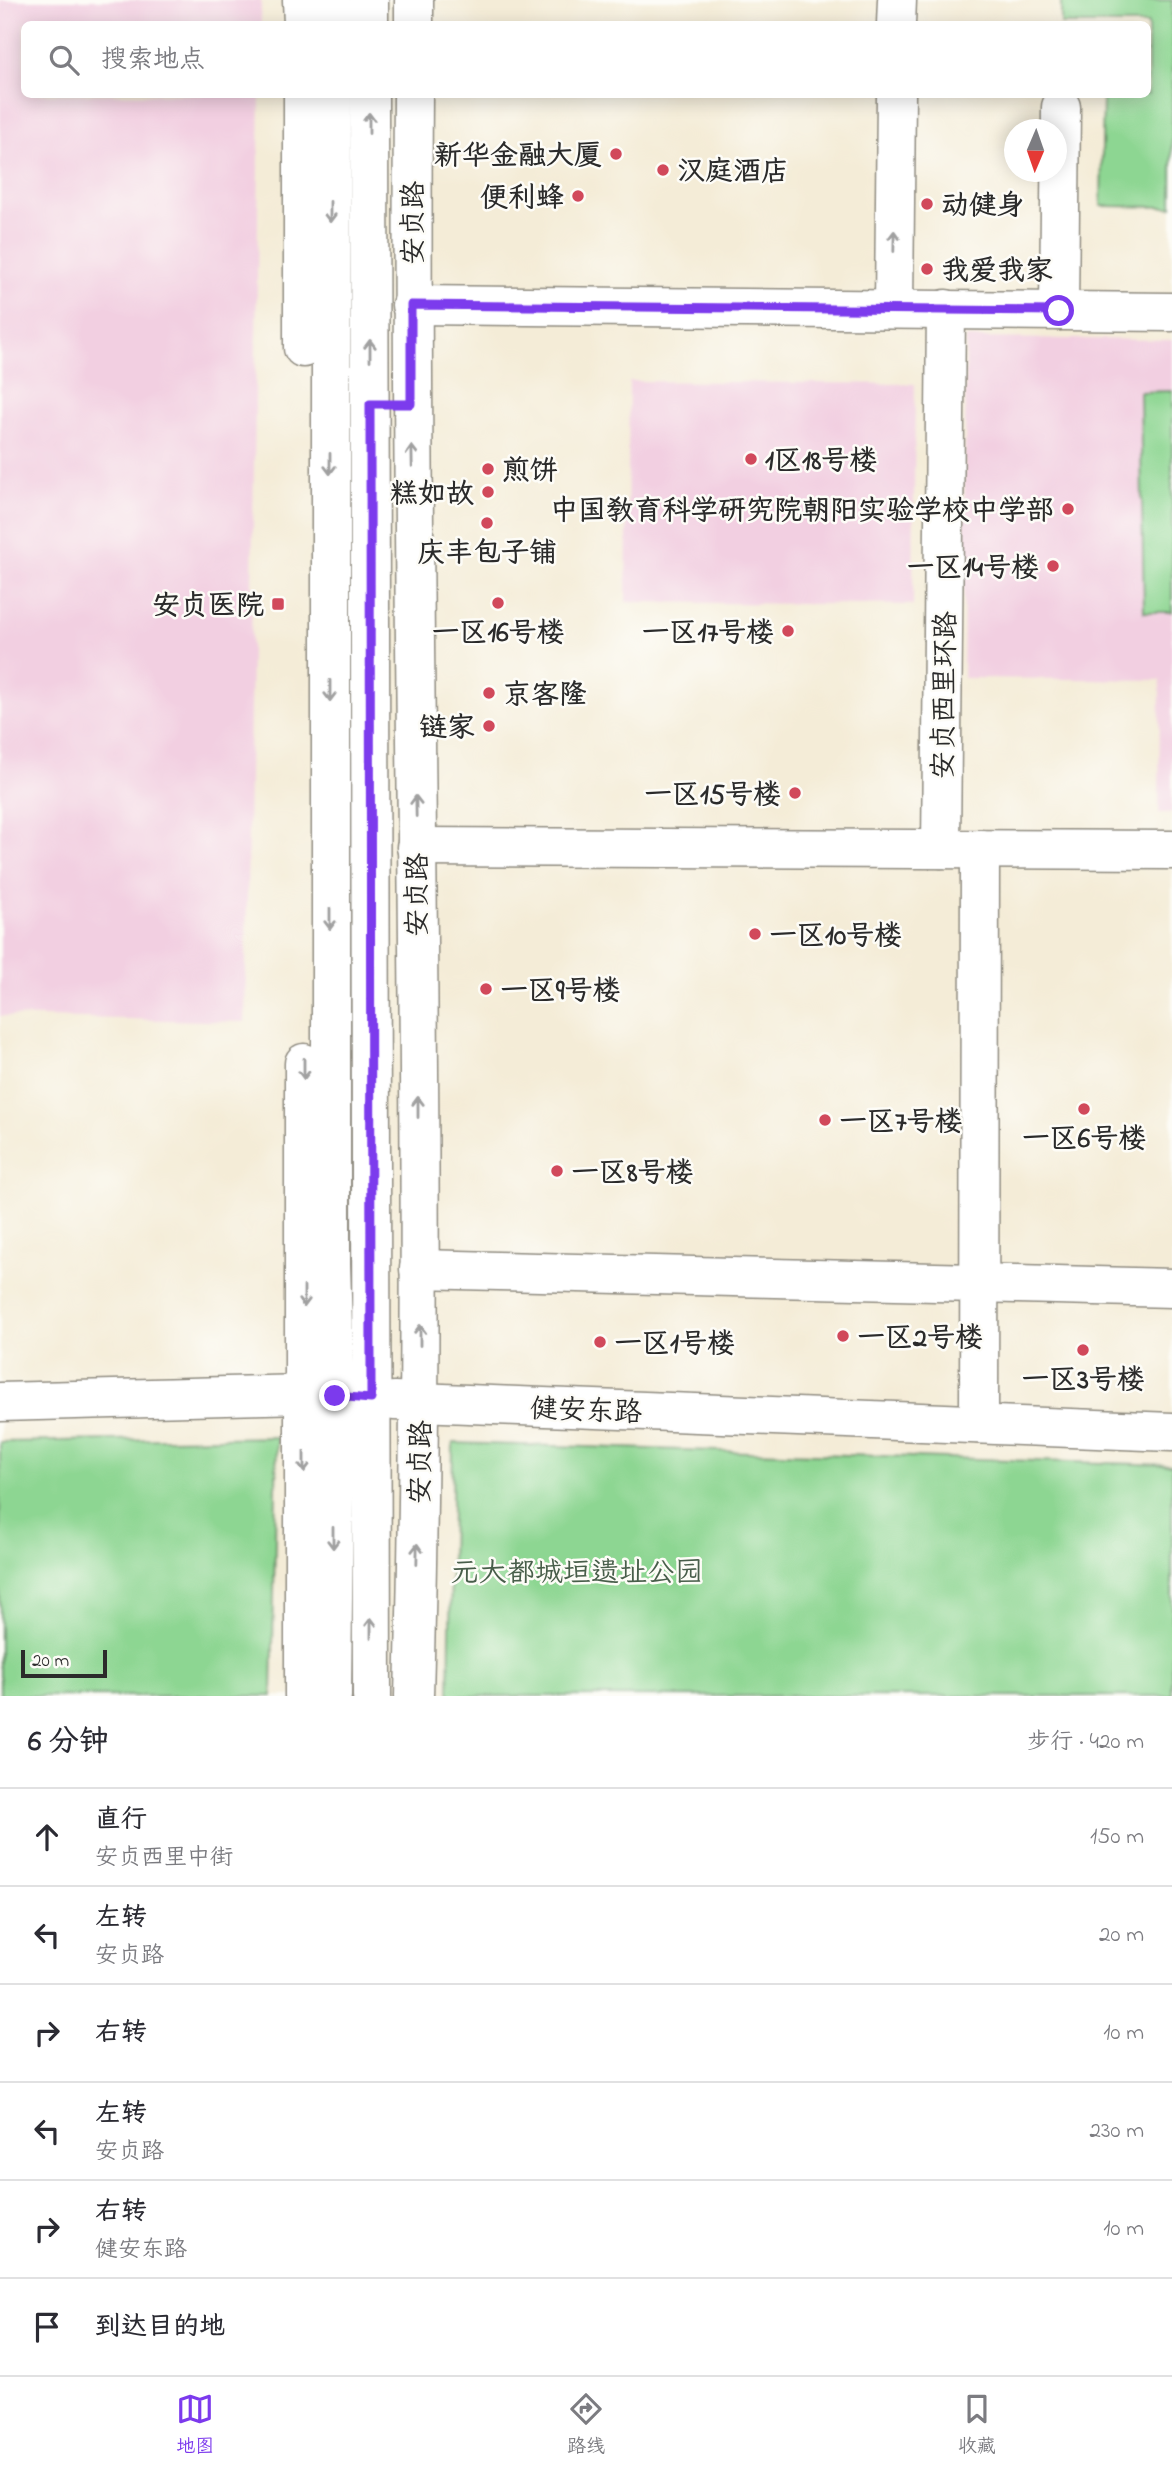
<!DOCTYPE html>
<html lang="zh">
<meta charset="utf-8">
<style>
body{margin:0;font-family:"Indie Flower","LXGW WenKai TC",sans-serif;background:#f7f7f7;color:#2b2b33}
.compass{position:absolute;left:1004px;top:119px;width:63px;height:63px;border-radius:50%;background:#fff;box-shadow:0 4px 18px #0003;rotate:182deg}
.scale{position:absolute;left:21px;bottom:18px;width:86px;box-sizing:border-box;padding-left:7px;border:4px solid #2b2b2b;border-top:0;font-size:19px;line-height:24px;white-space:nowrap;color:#2b2b2b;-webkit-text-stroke:5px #fdfcf7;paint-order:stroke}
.stop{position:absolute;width:21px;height:21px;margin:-16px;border:5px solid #7c3aed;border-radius:50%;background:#fff}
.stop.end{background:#7c3aed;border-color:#fff;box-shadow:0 2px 7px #0008}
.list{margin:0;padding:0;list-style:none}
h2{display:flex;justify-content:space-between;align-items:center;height:91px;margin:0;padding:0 28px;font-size:30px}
h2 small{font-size:23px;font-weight:400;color:#7c7c81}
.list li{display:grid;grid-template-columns:46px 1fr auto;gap:21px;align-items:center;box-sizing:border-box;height:98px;padding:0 28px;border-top:2px solid #e1e1e2}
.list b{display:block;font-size:26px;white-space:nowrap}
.list p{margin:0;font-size:23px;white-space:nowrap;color:#7c7c81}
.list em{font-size:23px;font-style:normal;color:#7c7c81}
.icon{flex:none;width:38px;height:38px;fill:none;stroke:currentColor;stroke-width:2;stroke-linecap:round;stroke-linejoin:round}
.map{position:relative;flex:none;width:1172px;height:1696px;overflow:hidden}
.search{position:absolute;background:#fff;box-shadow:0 4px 18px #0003;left:21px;right:21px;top:21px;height:77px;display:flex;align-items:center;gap:18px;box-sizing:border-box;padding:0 24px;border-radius:10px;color:#7c7c81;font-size:26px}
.sheet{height:679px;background:#fff}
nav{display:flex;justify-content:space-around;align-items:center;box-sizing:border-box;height:98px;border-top:2px solid #e1e1e2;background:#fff;font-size:19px;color:#7c7c81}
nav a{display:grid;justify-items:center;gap:4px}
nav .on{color:#7c3aed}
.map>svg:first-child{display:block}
.built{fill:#f2cfe1}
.green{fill:#8dd692;stroke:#5c805e;stroke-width:2}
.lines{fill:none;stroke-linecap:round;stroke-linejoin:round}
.minor-casing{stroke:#908c81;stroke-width:41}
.minor{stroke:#fff;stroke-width:38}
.oneway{stroke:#a0a0a0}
.route{stroke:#7c3aed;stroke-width:9}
.poi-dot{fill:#d1495b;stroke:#fdfcf7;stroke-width:2.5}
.labels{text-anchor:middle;stroke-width:5;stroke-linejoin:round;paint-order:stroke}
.poi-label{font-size:28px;font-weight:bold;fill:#2b2b2b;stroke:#fdfcf7;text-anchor:start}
.street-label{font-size:28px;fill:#2b2b2b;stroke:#fdfcf7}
.park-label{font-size:28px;fill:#485e4a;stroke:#fdfcf7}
</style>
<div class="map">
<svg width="1172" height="1696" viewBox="0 0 1172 1696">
<rect width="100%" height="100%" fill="#fdfcf7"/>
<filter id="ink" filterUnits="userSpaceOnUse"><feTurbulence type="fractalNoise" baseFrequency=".0143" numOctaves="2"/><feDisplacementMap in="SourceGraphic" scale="14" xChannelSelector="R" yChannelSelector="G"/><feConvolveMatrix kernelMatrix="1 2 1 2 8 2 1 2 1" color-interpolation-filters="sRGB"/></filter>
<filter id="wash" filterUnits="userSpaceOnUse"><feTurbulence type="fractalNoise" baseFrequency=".00686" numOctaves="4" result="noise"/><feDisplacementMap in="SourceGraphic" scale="28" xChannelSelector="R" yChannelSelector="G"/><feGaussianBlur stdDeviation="1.57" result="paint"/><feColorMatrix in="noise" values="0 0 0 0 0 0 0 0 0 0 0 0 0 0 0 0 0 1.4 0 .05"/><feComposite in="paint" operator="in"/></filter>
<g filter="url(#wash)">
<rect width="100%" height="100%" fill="#f4ecd7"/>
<!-- built -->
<g class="built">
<path d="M0 0H261V24H24V94L260 95 245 1022 0 1016Z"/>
<path d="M966 338 1172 340V813H1159L1160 680 963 678Z"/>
<path d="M629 381 915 384 913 605 626 602Z"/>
</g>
<!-- green -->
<g class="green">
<path d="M1061 0H1172V207L1101 206 1103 95 1148 94V24H1061Z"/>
<path d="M1172 391V612H1144L1140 392Z"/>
<path d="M277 1437 272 1696H0V1442Z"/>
<path d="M453 1443 1172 1465V1696H449Z"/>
</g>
</g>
<g filter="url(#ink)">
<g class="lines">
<!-- minor casing -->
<g class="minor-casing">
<g id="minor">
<path d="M302 0 303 24"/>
<path d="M369 0V24"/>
<path d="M331 24V0"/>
<path d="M414 24V0"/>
<path d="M896 24 897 0"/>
<path d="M303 94V348"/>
<path d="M331 94V1264L335 1397 332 1696"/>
<path d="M369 94 372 1696"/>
<path d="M413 94C409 628 429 1162 414 1696"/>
<path d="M411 305 1172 312"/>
<path d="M894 309 896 94"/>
<path d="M1059 311 1061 107"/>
<path d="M416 847 1172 850"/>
<path d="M941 849 946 309"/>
<path d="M304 1063V1696"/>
<path d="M419 1269 1172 1288"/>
<path d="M394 1401 1172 1432"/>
<path d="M0 1402 304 1394 327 1396"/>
<path d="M979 1424 980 849"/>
</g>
</g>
<!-- minor -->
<use href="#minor" class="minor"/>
</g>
<!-- one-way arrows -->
<defs><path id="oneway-shaft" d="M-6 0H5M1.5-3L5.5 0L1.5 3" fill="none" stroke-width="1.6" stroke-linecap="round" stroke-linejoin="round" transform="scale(1.75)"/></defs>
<g class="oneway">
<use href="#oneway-shaft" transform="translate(369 123) rotate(-90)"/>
<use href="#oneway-shaft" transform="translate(330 212) rotate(90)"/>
<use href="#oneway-shaft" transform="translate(894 241) rotate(-89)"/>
<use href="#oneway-shaft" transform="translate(370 350) rotate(-90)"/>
<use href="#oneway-shaft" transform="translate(412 456) rotate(-91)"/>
<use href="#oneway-shaft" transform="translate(330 464) rotate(90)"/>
<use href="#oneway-shaft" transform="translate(330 691) rotate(90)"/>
<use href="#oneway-shaft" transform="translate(416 806) rotate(-91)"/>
<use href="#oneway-shaft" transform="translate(330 919) rotate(90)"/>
<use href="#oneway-shaft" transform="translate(304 1069) rotate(90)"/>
<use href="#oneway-shaft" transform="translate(418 1107) rotate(-90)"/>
<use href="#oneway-shaft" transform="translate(304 1297) rotate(90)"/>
<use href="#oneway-shaft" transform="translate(420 1335) rotate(-90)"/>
<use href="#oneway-shaft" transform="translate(304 1462) rotate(90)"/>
<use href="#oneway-shaft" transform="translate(333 1538) rotate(90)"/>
<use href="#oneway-shaft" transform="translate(417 1554) rotate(-89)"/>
<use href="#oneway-shaft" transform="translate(371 1628) rotate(-90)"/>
</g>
</g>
<g class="lines" filter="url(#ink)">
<!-- route -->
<path class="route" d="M335 1396 371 1399 370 404H411V305L1059 311"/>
</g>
<!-- markers -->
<g class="poi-dot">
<circle cx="616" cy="154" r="7"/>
<circle cx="663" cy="170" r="7"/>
<circle cx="578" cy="196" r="7"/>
<circle cx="927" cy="204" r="7"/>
<circle cx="927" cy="269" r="7"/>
<circle cx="751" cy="459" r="7"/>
<circle cx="488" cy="469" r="7"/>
<circle cx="488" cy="492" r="7"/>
<circle cx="1068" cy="509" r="7"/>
<circle cx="487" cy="523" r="7"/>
<circle cx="1053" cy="566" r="7"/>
<circle cx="498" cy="603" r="7"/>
<rect x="271" y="597" width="14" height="14" rx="3.5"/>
<circle cx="788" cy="631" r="7"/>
<circle cx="489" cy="693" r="7"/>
<circle cx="489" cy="726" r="7"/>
<circle cx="795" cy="793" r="7"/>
<circle cx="755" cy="934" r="7"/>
<circle cx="486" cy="989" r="7"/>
<circle cx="1084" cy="1109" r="7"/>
<circle cx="825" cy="1120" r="7"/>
<circle cx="557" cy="1171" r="7"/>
<circle cx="843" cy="1336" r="7"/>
<circle cx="600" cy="1342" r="7"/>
<circle cx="1083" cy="1350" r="7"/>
</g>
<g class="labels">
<!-- poi labels -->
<g class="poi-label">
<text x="602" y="164" text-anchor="end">新华金融大厦</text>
<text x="677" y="180">汉庭酒店</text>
<text x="564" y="206" text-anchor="end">便利蜂</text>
<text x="941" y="214">动健身</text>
<text x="941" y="279">我爱我家</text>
<text x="765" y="469">1区18号楼</text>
<text x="502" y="479">煎饼</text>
<text x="474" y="502" text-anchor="end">糕如故</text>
<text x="1054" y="519" text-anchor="end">中国教育科学研究院朝阳实验学校中学部</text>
<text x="487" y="561" text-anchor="middle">庆丰包子铺</text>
<text x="1039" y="576" text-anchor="end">一区14号楼</text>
<text x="264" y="614" text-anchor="end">安贞医院</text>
<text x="498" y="641" text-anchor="middle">一区16号楼</text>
<text x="774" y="641" text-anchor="end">一区17号楼</text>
<text x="503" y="703">京客隆</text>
<text x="475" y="736" text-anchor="end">链家</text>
<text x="781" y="803" text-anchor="end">一区15号楼</text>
<text x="769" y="944">一区10号楼</text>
<text x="500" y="999">一区9号楼</text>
<text x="839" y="1130">一区7号楼</text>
<text x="1084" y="1147" text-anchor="middle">一区6号楼</text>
<text x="571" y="1181">一区8号楼</text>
<text x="857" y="1346">一区2号楼</text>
<text x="614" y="1352">一区1号楼</text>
<text x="1083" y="1388" text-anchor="middle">一区3号楼</text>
</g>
<!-- street labels -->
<g class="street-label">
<text transform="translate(412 223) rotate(-90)" y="10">安贞路</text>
<text transform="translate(943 695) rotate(-89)" y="10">安贞西里环路</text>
<text transform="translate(416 895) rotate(-90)" y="10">安贞路</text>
<text transform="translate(586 1409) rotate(2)" y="10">健安东路</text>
<text transform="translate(419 1462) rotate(-89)" y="10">安贞路</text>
</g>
<!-- park labels -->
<g class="park-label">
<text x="577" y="1581">元大都城垣遗址公园</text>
</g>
</g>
</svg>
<svg class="compass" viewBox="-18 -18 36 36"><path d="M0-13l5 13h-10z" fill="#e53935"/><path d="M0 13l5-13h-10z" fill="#7c7c81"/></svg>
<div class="scale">20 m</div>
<div class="stop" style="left:1059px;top:311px"></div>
<div class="stop end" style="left:335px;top:1396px"></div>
<div class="search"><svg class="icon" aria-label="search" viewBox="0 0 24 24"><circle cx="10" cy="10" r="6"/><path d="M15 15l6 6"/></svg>搜索地点</div>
</div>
<section class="sheet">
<h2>6 分钟<small>步行 · 420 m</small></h2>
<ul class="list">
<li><svg class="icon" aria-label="ahead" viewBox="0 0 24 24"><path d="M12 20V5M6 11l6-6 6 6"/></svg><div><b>直行</b><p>安贞西里中街</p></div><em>150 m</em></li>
<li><svg class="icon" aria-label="left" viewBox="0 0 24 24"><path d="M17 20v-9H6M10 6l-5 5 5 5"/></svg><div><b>左转</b><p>安贞路</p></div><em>20 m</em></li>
<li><svg class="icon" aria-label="right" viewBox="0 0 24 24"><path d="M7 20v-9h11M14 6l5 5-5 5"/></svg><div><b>右转</b></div><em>10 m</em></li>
<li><svg class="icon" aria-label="left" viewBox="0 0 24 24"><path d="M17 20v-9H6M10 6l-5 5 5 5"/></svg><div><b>左转</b><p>安贞路</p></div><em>230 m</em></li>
<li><svg class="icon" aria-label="right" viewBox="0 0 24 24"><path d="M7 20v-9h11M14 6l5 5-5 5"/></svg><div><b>右转</b><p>健安东路</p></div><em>10 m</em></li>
<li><svg class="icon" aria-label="arrive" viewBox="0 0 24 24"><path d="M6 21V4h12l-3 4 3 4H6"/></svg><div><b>到达目的地</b></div></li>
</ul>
</section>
<nav>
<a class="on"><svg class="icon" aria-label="map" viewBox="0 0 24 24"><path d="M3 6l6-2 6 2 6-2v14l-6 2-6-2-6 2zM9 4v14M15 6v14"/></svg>地图</a>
<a><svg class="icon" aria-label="directions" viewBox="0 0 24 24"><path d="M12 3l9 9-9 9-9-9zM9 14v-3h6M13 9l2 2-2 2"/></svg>路线</a>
<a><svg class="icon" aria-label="saved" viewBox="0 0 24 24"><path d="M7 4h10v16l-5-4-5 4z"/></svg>收藏</a>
</nav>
